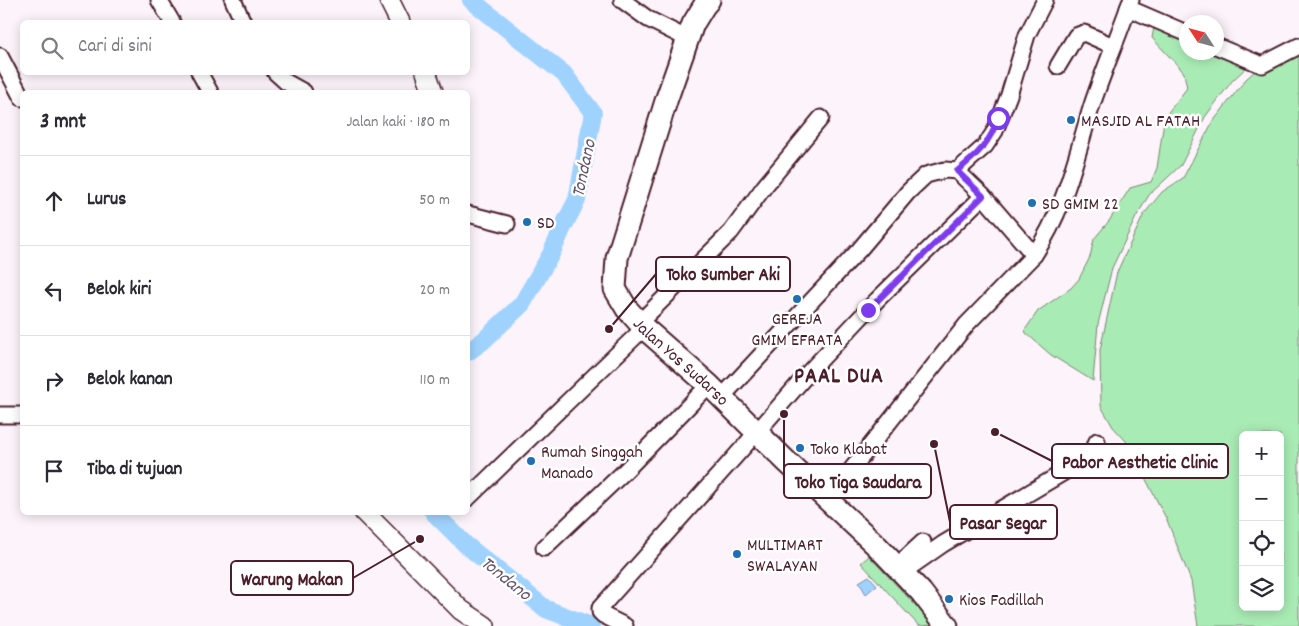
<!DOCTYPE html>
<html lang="id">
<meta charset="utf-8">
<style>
body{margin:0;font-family:Dekko,sans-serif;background:#f2f2f3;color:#2b2b33}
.controls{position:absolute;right:15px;bottom:15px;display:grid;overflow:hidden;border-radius:8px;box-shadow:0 2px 12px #0003}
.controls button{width:45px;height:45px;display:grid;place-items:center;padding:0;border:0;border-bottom:1px solid #e1e1e2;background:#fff;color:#2b2b33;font:25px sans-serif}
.compass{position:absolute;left:1179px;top:15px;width:45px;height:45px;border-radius:50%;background:#fff;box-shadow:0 2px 12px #0003;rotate:306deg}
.stop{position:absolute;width:15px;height:15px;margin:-11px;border:4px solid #7c3aed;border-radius:50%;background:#fff}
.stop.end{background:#7c3aed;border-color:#fff;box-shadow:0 1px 5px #0008}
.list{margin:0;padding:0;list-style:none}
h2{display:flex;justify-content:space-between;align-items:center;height:65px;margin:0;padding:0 20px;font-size:21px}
h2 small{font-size:16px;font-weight:400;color:#7c7c81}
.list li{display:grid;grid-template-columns:32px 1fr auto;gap:15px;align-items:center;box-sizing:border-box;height:90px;padding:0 20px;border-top:1px solid #e1e1e2}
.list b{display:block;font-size:19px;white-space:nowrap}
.list em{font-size:16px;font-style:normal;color:#7c7c81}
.icon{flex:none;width:28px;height:28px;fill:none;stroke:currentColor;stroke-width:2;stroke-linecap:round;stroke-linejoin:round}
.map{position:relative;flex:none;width:1299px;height:626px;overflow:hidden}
.search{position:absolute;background:#fff;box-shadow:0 2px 12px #0003;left:20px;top:20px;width:450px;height:55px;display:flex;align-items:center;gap:12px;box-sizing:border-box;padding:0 18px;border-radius:8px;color:#7c7c81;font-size:19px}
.panel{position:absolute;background:#fff;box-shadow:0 2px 12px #0003;left:20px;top:90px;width:450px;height:425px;border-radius:8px}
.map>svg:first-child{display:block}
.green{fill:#a9ebb5;stroke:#7a8570;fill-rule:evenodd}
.water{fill:#9fd3fd;stroke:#7d8ba9}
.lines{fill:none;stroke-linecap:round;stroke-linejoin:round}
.river{stroke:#9fd3fd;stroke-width:18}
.minor-casing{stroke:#4a1f2b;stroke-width:19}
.major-casing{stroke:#4a1f2b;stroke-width:22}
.highway-casing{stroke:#4a1f2b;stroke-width:25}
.minor{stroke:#fff;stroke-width:15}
.major{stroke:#fff;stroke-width:19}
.highway{stroke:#fff;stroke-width:21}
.route{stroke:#7c3aed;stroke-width:6}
.poi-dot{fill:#1f6fb2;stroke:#fff;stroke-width:2}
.labels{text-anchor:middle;stroke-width:5;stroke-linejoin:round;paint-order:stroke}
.poi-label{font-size:18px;fill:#4a1f2b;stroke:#fff;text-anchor:start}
.street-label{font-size:18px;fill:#4a1f2b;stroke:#fff}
.water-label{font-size:19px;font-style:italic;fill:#64556a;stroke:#fff}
.district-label{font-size:22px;font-weight:bold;letter-spacing:1px;fill:#4a1f2b;stroke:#fff}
.leader{fill:none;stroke:#4a1f2b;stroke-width:2}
.callout-dot{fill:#4a1f2b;stroke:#fff;stroke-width:2}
.callout{fill:#fff;stroke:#4a1f2b;stroke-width:2}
.callout-label{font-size:19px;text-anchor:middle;font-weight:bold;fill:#4a1f2b}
</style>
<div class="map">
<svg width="1299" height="626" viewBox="0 0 1299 626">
<rect width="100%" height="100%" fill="#fcf3fb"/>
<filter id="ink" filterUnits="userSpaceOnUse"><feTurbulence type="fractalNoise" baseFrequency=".02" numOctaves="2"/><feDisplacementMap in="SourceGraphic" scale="10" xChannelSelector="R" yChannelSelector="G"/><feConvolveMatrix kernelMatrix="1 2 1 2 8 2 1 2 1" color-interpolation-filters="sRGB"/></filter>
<g filter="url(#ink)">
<!-- green -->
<g class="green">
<path d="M1155 22 1186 35V52H1216L1251 63 1232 81 1205 117 1181 165 1149 195 1136 217 1112 268 1098 324 1093 381 1051 355 1026 333 1025 330 1038 311 1071 288 1079 279 1090 257 1094 239 1109 221 1130 188 1151 182 1157 168 1164 121 1166 115 1187 88 1184 73 1180 68 1152 38Z"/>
<path d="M1299 51V626H1198L1191 581 1167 520 1126 441 1113 427 1101 406 1100 350 1117 272 1144 214 1162 192 1183 178 1212 123 1246 79 1255 71ZM1243 435H1280V607H1243Z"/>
<path d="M869 556 934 625 919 626 861 563Z"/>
</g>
<!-- water -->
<path class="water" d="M869 576 877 585 866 594 859 582Z"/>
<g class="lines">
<!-- river -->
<g class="river">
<path d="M468 352 483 341 522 304 551 254 563 227 577 200 593 113 564 74 471 0"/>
<path d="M433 512 466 545 546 609 591 626"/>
</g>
<!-- minor casing -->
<g class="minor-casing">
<g id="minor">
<path d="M159 0 172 22"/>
<path d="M233 0 243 22"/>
<path d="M622 0 648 19 688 39"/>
<path d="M1128 8 1186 33"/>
<path d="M1216 46 1262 65 1299 46"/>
<path d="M0 56 22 98"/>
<path d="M1058 66 1076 36 1084 33 1113 46"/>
<path d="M199 72 210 92"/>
<path d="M275 72 286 82 304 92"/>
<path d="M957 171 985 146 995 131 1009 95 1027 35 1045 0"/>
<path d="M468 214 507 224"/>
<path d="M639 323 731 232 764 187 821 118"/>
<path d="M721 398 859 250 908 192 926 175 945 170 957 171 983 196"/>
<path d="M0 415H22"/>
<path d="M468 498 644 328"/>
<path d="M828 499 967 324 1034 255C1065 210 1076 156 1092 105 1104 69 1119 35 1131 0"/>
<path d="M544 548 625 471 709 385"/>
<path d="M897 566 923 542"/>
<path d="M903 572 943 544 1081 462 1092 454 1097 441"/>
<path d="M625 626 603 615 600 612V608L757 432 809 372 877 300 983 196 1034 255"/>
</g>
</g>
<!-- major casing -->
<g class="major-casing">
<g id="major">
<path d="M389 0 400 22"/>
<path d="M426 72 433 92"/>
<path d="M364 512 461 610 485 626"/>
</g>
</g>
<!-- highway casing -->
<g class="highway-casing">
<g id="highway">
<path id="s1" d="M709 0 704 6 693 24 667 98 617 258 615 289 627 309 644 328 709 385 786 461 877 546 921 592 947 626"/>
</g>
</g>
<!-- minor -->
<use href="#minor" class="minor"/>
<!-- major -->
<use href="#major" class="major"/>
<!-- highway -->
<use href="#highway" class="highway"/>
</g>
</g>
<g class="lines" filter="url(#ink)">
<!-- route -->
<path class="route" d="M868 310 983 196 957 171C976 156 991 142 998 118"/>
</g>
<!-- markers -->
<g class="poi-dot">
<circle cx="1071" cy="120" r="5"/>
<circle cx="1032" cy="203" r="5"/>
<circle cx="527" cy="222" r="5"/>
<circle cx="797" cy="299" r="5"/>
<circle cx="800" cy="448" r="5"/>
<circle cx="531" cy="461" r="5"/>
<circle cx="737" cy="554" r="5"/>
<circle cx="949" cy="599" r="5"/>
</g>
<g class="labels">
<!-- poi labels -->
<g class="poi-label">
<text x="1081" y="126">MASJID AL FATAH</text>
<text x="1042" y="209">SD GMIM 22</text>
<text x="537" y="228">SD</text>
<text x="797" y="324" text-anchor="middle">GEREJA<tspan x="797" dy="21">GMIM EFRATA</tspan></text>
<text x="810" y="454">Toko Klabat</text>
<text x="541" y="457">Rumah Singgah<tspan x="541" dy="21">Manado</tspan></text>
<text x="747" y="550">MULTIMART<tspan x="747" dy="21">SWALAYAN</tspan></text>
<text x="959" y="605">Kios Fadillah</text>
</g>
<!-- street labels -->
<g class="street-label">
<text dy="6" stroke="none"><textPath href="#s1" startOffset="405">Jalan Yos Sudarso</textPath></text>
</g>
<!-- water labels -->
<g class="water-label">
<text transform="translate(582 168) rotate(-78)" y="7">Tondano</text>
<text transform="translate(507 577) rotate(39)" y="7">Tondano</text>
</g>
<!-- district labels -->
<g class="district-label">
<text x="839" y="382">PAAL DUA</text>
</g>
</g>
<!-- callouts -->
<path class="leader" d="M609 329L656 274M995 432L1052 461M784 414L784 481M934 444L950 522M420 539L353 578"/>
<g class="callout-dot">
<circle cx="609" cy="329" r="5"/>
<circle cx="995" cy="432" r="5"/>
<circle cx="784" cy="414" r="5"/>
<circle cx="934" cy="444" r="5"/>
<circle cx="420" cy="539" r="5"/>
</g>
<g class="callout">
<rect x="656" y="257" width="134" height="34" rx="5"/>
<rect x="1052" y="444" width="176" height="34" rx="5"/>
<rect x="784" y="464" width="147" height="34" rx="5"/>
<rect x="950" y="505" width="107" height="34" rx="5"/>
<rect x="231" y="561" width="122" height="34" rx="5"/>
</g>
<g class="callout-label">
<text x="723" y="280">Toko Sumber Aki</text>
<text x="1140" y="468">Pabor Aesthetic Clinic</text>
<text x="858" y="488">Toko Tiga Saudara</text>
<text x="1003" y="529">Pasar Segar</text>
<text x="292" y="585">Warung Makan</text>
</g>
</svg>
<div class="controls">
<button>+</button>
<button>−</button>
<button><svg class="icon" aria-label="locate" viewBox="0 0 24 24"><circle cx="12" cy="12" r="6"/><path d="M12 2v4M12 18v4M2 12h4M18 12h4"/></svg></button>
<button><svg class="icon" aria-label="layers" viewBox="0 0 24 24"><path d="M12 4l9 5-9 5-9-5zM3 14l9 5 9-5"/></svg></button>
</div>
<svg class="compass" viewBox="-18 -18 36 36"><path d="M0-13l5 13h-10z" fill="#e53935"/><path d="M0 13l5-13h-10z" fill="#7c7c81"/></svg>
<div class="stop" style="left:998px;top:118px"></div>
<div class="stop end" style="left:868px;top:310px"></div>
<div class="search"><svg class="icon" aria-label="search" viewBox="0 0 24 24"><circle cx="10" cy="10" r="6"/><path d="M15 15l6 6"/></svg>Cari di sini</div>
<section class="panel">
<h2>3 mnt<small>Jalan kaki · 180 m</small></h2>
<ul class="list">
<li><svg class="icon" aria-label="ahead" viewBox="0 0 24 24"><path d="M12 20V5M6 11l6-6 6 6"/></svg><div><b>Lurus</b></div><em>50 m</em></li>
<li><svg class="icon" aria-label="left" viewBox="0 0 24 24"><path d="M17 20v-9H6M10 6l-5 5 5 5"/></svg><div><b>Belok kiri</b></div><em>20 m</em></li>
<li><svg class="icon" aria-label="right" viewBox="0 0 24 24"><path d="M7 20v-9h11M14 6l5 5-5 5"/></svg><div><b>Belok kanan</b></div><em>110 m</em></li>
<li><svg class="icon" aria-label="arrive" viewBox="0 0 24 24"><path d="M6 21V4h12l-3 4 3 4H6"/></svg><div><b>Tiba di tujuan</b></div></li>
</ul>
</section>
</div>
